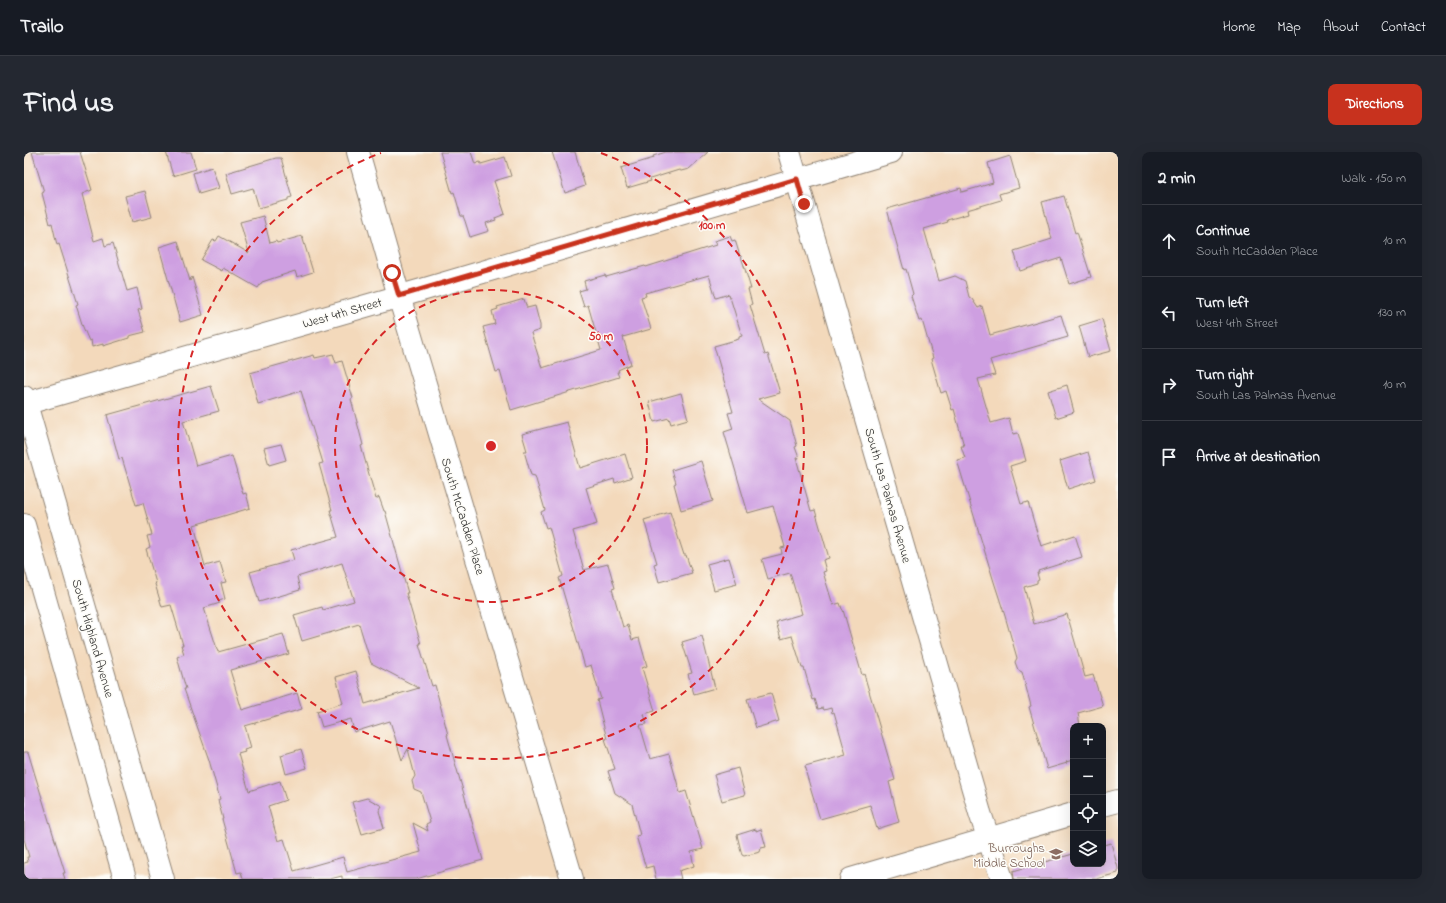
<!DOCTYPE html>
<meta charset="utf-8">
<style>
body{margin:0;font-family:"Indie Flower",sans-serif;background:#242831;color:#f1f3f6}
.controls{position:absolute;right:12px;bottom:12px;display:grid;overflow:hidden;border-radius:8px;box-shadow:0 4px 16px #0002}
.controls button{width:36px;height:36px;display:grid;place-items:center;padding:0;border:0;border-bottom:1px solid #363941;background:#171b24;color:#f1f3f6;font:20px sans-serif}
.stop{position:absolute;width:12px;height:12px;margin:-9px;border:3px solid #c8321e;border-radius:50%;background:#fff}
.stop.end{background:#c8321e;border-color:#fff;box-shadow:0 1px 4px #0008}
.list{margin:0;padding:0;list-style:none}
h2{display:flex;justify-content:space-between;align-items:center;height:52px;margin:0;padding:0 16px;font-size:17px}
h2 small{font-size:13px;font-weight:400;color:#9ea1a6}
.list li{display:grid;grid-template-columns:26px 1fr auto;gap:12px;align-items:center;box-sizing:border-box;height:72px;padding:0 16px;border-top:1px solid #363941}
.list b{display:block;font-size:15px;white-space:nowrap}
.list p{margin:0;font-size:13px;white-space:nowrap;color:#9ea1a6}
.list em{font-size:13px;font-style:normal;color:#9ea1a6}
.icon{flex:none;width:22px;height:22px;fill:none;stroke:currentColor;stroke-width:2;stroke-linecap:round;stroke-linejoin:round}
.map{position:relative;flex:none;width:1094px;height:727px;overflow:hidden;border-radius:8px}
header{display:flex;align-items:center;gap:24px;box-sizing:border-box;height:56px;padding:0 20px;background:#171b24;border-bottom:1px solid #363941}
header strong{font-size:19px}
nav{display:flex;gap:22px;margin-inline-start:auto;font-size:14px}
.intro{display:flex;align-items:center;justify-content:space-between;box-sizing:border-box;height:96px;padding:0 24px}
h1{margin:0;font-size:28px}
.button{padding:10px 18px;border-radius:8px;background:#c8321e;color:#fff;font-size:14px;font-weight:700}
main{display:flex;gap:24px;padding:0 24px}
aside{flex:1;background:#171b24;border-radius:8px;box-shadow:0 4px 16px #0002}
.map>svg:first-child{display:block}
.building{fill:#ce9fe1}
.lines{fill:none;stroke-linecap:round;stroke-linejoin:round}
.minor-casing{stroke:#8f8273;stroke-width:24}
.major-casing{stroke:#8f8273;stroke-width:24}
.minor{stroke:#fff;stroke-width:22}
.major{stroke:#fff;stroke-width:22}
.route{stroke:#c8321e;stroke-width:5}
.ring{fill:none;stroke:#d62828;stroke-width:2;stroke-dasharray:7 5}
.labels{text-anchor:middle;stroke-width:3;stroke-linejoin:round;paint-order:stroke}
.street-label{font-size:13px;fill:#2b2b2b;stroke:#fdfcf7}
.education-label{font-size:13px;fill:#785e54;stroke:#fdfcf7;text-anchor:end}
.centre{fill:#d62828;stroke:#fdfcf7;stroke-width:2}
.ring-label{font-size:12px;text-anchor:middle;font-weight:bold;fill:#d62828;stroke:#fdfcf7;stroke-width:3;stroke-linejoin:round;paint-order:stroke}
</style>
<header>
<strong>Trailo</strong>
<nav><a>Home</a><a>Map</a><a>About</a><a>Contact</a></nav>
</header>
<div class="intro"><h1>Find us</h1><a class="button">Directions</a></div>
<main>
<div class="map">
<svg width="1094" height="727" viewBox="0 0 1094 727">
<rect width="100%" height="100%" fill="#fdfcf7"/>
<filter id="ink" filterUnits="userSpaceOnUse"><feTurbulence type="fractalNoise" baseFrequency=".025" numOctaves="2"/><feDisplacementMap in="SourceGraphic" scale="8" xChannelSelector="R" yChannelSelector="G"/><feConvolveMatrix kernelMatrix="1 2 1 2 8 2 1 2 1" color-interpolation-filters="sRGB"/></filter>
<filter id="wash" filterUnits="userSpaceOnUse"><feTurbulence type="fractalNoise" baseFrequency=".012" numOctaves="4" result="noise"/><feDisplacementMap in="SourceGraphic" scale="16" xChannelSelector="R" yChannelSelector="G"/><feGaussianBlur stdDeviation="0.9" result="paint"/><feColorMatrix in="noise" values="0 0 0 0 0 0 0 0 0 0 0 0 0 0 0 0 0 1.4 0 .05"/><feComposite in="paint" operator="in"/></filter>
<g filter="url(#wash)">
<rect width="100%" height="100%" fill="#f3d9bb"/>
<g id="blocks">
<!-- building -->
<g class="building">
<path d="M8 0H56L68 38 58 42 70 89 79 86 81 94 89 91 103 139 113 136 118 157 114 158 121 180 105 184V186L79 194V192L68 195 67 188 65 189 59 175 52 153 54 152 35 92 33 93 28 71 26 72 18 41 20 40Z"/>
<path d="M142 0H167L172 17 149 24Z"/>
<path d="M416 0H447L451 12 456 10 457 12 481 5 487 24 470 29 481 62 471 66 472 68 462 71 465 79 446 85 441 69 439 64H437L430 40 428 41Z"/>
<path d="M528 0H551L561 34 541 41Z"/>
<path d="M642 0H684L665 17 657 19 655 18 626 27 627 29 603 36 597 16 630 6 629 4Z"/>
<path d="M986 4 995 36 975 42 977 48 943 58 944 62 923 68 924 70 900 77 915 129 931 124 941 129 945 145 948 147 954 156 958 154 966 183 1037 163 1044 185 966 208 971 223 954 227 967 271 985 266 989 282 994 281 1002 309 986 314 997 352 1004 350 1017 394 1051 383 1058 405 1014 419 1015 421H1013L1015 428 1013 429V431L1000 435 1010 472 1043 462 1061 525 1069 523 1079 554 1054 561 1056 574H1049V608L1042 610 1043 611 1023 617 1005 555 1007 554 998 520 994 518 991 510 993 506 981 464 970 430 933 308 941 306 937 294H940L930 257 928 258 922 239 917 241 907 207 909 206 898 168 895 169 887 144 889 142 882 117 880 118 863 57 937 36 938 40 969 31 964 11Z"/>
<path d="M252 6H257L268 45 264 46V48L235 56 229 36 208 42 202 21Z"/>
<path d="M188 15 195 36 175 42 169 21Z"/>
<path d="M121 39 128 65 108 70 101 44Z"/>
<path d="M1040 44 1051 81 1053 80 1067 125 1045 132 1037 106 996 119 990 99 1028 87 1018 50Z"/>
<path d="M239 64 246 91 252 89 253 91 278 84 289 120 273 125 271 119 238 130 234 136 199 116 198 119 177 108 189 88 192 89 195 84 225 101 216 70Z"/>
<path d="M706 84 708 89 711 88 716 104H717L727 137H724L728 152 726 153 741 203 744 202 756 241 734 247 766 269 773 294 771 295 775 306H772L787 359 791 358 805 406 799 408 802 419 799 420 809 453 816 451 818 457 819 458 838 523 840 522 871 628 865 630 875 670 853 677 846 653 796 667 782 621 783 620 781 614 822 603 810 560 808 561 807 556 800 558 799 556 794 557 791 547 789 548 780 516H778L768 484 757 487 752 470H754V469L778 462 766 421 744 427 738 407 758 402 757 396 761 395 749 354 724 361 700 280 709 277 704 261 709 260 690 194 715 187V185L718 184 705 142 692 146 685 123 621 141 622 144 617 145 627 177 599 185 607 212 594 218 595 220H593L595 225 487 258 476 219 472 220 459 175 471 172 468 159 474 157 473 155 500 147 503 156 511 154 516 173V178L507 181 518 216 577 198 564 153 560 155 555 139 562 137 560 129 581 123 582 125 621 114 622 115 692 93 690 89Z"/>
<path d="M154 89 166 129 168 125 179 163 156 170 135 95Z"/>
<path d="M1078 167 1087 199 1064 205 1055 174Z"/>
<path d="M309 202 312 211 318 209 329 246 327 247 339 293 337 294 352 347 355 345 360 359H361L381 431 384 441H382L397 492H395L408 534 411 533 424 583H423L459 708 392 727H318V724L306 727H219L217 720 213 721 198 667H199L194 648 196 647 185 608 160 537H162L153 505 160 502 157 493H159L147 453 138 455 131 432 132 431 122 397 126 395 123 384 128 383 119 351 112 353 98 306 95 307 83 263 187 234 195 259 159 269 172 314 208 304 219 342 222 341 226 356 170 373 181 414 196 410 202 430 197 431 201 447 195 449 196 451 180 456 194 500 259 482 265 502 206 518 218 558 273 541 278 557 221 574 227 596 220 598 221 600 214 602 225 639 256 629 262 648 244 654 254 689 260 687 270 719 319 705 323 720 397 700 389 671 404 679 402 672 406 670 397 640 390 637 388 629 391 624 384 597 378 608 366 569 330 580 327 567 298 575 293 559 319 551 312 525 332 519 341 552 395 536 347 511 335 472 278 489 270 463 298 455 299 458 330 449 318 411 273 425 276 438 235 450 226 420 270 408 267 398 314 385 306 358H308L295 312 299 311 277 239 234 252 226 221 290 203 291 206Z"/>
<path d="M1043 233 1050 260 1032 266 1024 239Z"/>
<path d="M657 241 664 267 647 272 645 266 630 270 625 250Z"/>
<path d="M543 270 556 316 601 302 608 325 591 331 590 327 562 336 573 372 549 379 560 418 584 412 591 436 588 437 599 475 604 473 608 488 615 486 623 514 618 516 631 559 620 562 623 572 616 573 626 607 645 602 656 641 662 639 679 697 667 700 670 714 655 719 657 727H632L629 714 622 716 612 684 616 683 608 652 591 641 584 619 591 617 581 587H583L573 548 577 547 567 513 561 515 535 426 539 424 525 375 522 376 517 360 521 358 511 324 507 323 500 299H503L498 282Z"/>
<path d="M257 292 262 308 245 313 240 296Z"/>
<path d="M1064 300 1072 328 1044 337 1036 309Z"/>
<path d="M677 309 689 349 657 358 650 332 652 331 648 318Z"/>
<path d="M646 360 660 403H662L668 421 635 430 630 412 633 411 620 368Z"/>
<path d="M705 406 713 432 690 438 683 412Z"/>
<path d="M678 484 691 536 670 542 664 522 668 521 658 490Z"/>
<path d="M747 541 755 569 732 576 723 547Z"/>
<path d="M277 597 283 616 262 622 257 603Z"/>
<path d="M0 600H4L41 721H39L41 727H0V711L4 710 3 705H5L0 687Z"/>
<path d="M714 616 721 643 698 649 690 623Z"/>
<path d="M343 646 358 654 355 659 360 676 338 682 328 650Z"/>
<path d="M732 677V679L737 677 742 695 737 696 736 700 720 704 718 703 713 683Z"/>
<path d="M1087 691 1094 716V721L1072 727H990L989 719 1049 702V712H1079V693Z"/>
</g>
</g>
</g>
<g filter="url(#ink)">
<use href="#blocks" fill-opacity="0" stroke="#8f8273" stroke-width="1"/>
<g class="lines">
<!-- minor casing -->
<g class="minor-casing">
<g id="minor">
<path d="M334 0 375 144 548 727"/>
<path d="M765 0 956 661 978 727"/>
<path d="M0 252 401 137 867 0"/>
</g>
</g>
<!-- major casing -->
<g class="major-casing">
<g id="major">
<path d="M0 245 139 727"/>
<path d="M0 373 101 727"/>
<path d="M1079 653 1094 649"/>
<path d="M827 727 1049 662"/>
</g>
</g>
<!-- minor -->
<use href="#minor" class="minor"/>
<!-- major -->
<use href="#major" class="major"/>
</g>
</g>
<g class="lines" filter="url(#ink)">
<!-- route -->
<path class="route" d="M368 121 375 144 773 27 780 52"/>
</g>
<!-- distance rings -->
<g class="ring">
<circle cx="467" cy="294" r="156"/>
<path d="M577 1A313 313 0 1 1 357 1"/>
</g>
<!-- icons -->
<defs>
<g id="school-bare" transform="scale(1.08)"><path d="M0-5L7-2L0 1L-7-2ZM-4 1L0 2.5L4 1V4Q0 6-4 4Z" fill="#8d6e63" stroke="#fdfcf7" stroke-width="2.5" paint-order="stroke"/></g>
</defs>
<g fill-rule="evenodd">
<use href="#school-bare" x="1032" y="702"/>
</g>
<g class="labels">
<!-- street labels -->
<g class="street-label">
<text transform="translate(318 160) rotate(-16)" y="5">West 4th Street</text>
<text transform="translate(865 343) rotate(74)" y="5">South Las Palmas Avenue</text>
<text transform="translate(440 364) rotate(73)" y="5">South McCadden Place</text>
<text transform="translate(70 486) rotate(74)" y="5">South Highland Avenue</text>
</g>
<!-- education labels -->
<g class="education-label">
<text x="1021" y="700">Burroughs<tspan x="1021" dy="15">Middle School</tspan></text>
</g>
</g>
<circle cx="467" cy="294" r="6" class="centre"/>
<g class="ring-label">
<text x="688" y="77">100 m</text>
<text x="577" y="188">50 m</text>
</g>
</svg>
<div class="controls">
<button>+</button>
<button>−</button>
<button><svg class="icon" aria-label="locate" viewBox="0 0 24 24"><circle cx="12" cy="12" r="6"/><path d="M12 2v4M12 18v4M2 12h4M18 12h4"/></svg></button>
<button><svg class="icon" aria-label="layers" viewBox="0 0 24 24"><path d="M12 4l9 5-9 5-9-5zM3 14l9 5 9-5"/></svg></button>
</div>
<div class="stop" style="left:368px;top:121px"></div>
<div class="stop end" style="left:780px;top:52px"></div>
</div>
<aside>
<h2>2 min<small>Walk · 150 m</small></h2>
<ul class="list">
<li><svg class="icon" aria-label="ahead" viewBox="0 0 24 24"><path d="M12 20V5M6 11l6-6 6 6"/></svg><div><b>Continue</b><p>South McCadden Place</p></div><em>10 m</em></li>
<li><svg class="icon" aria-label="left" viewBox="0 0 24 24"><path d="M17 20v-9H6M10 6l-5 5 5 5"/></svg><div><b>Turn left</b><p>West 4th Street</p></div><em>130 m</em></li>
<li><svg class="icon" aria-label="right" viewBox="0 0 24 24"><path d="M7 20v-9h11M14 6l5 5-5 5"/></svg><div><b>Turn right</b><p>South Las Palmas Avenue</p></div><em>10 m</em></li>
<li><svg class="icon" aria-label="arrive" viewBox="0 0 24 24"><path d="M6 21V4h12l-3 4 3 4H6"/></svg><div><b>Arrive at destination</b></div></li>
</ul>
</aside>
</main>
